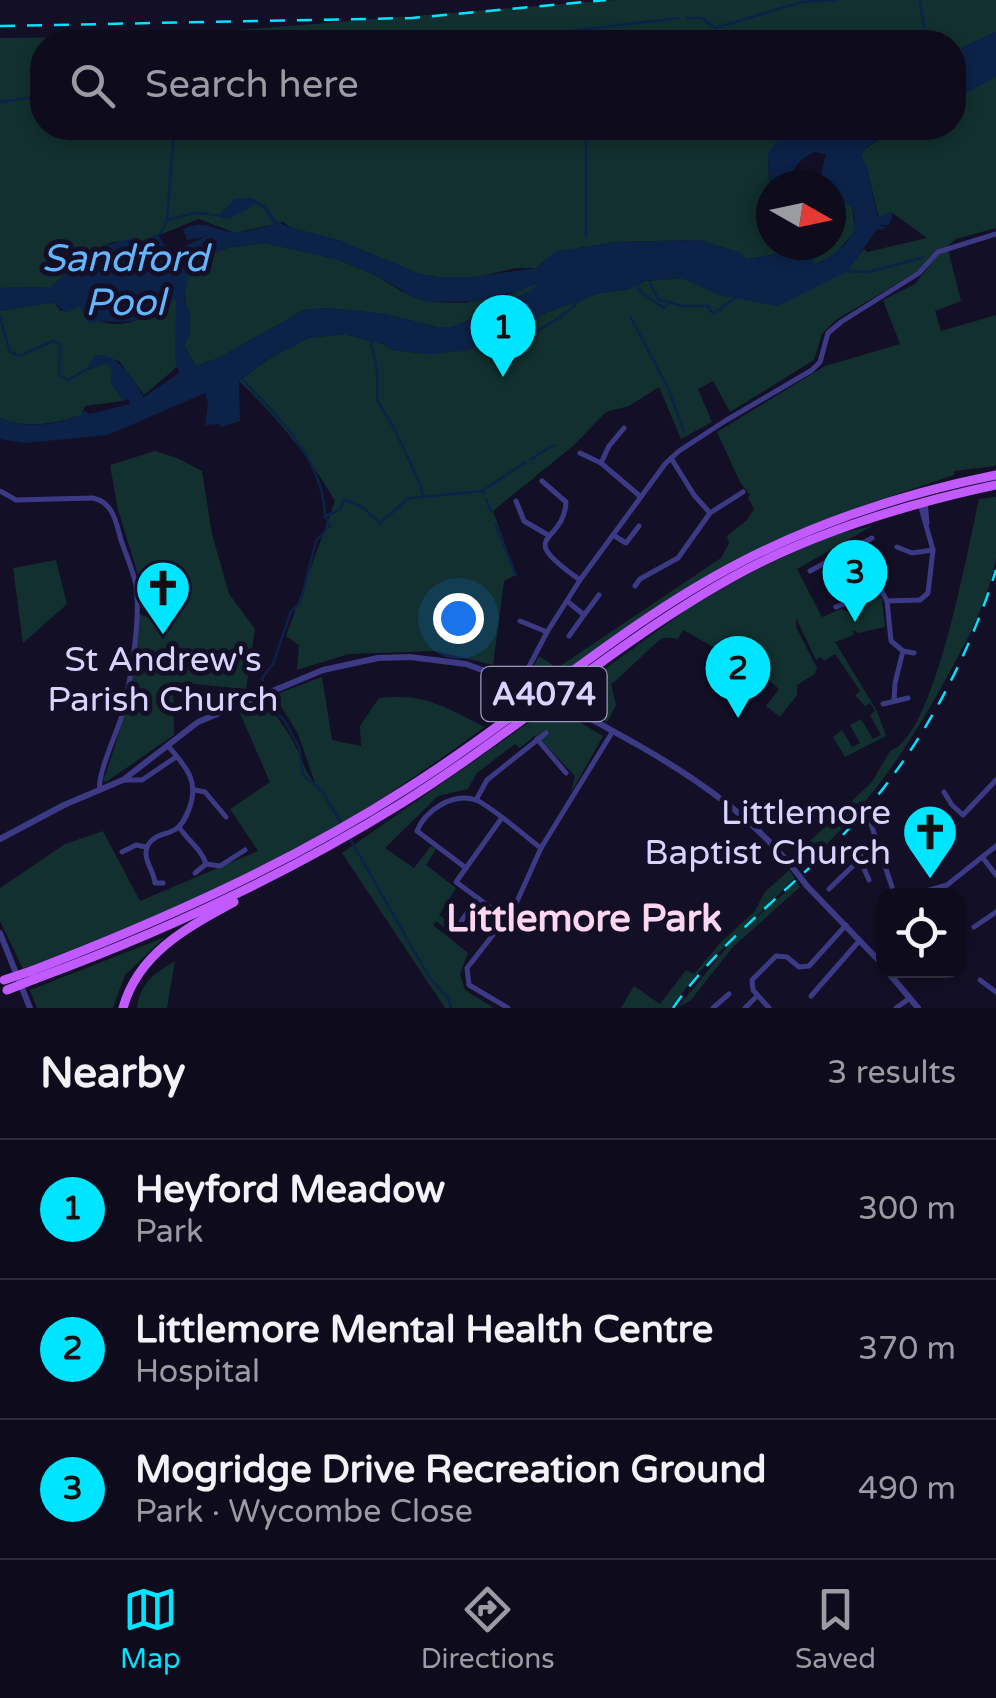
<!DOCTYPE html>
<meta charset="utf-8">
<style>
body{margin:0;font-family:"Varela Round",sans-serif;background:#1c1929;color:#f1f3f6}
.controls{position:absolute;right:30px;bottom:30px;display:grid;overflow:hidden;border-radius:20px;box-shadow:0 5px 15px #0003}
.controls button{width:90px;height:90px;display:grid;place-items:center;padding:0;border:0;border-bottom:2px solid #2e2b3b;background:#0e0b1c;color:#f1f3f6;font:50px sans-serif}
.compass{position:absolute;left:756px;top:170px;width:90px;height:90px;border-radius:50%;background:#0e0b1c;box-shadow:0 5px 15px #0003;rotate:99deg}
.you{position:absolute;left:458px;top:618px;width:35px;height:35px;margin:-25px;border:8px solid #fff;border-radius:50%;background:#1a73e8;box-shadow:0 0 0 15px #1a73e833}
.badge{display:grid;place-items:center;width:65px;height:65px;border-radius:50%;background:#00e5ff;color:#111;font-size:32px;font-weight:700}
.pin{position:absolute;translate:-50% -82px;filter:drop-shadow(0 2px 5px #0008)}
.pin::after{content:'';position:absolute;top:52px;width:35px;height:30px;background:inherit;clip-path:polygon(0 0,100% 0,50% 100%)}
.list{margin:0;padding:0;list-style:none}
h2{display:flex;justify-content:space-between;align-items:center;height:130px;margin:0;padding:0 40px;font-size:42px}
h2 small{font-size:32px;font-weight:400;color:#9b9ba3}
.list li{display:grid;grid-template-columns:65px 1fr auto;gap:30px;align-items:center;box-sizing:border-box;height:140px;padding:0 40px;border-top:2px solid #2e2b3b}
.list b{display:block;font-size:38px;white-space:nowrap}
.list p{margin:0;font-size:32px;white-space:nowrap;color:#9b9ba3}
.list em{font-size:32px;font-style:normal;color:#9b9ba3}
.icon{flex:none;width:55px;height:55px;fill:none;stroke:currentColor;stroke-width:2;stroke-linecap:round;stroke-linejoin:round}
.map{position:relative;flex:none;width:996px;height:1008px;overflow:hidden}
.search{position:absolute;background:#0e0b1c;box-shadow:0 5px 15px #0003;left:30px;right:30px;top:30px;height:110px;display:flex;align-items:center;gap:25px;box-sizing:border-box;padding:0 35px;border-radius:40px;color:#9b9ba3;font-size:38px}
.sheet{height:550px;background:#0e0b1c}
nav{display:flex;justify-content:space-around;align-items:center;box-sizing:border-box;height:140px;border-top:2px solid #2e2b3b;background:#0e0b1c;font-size:28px;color:#9b9ba3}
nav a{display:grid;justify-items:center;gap:5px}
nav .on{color:#00e5ff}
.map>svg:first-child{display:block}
.green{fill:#12302f}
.water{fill:#0c2248;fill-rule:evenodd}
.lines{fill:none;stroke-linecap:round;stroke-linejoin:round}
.stream{stroke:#0c2248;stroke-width:2.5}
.minor{stroke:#3d3a85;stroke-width:5}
.tertiary{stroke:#3d3a85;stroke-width:6}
.primary{stroke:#c25bff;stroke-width:9}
.rail{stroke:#00e5ff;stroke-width:2.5;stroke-dasharray:15 12;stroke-linecap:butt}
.tertiary-bridge{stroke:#3d3a85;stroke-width:6}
.primary-bridge{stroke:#c25bff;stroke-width:9}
.labels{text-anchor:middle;stroke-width:10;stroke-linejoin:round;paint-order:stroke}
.shield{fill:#130f26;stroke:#9e99be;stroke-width:2.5}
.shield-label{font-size:32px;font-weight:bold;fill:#d9d4ff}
.poi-label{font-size:35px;fill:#d9d4ff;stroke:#130f26}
.water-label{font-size:38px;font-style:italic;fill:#62b6ff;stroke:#130f26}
.neighbourhood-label{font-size:38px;font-weight:bold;fill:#ffd6f0;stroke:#130f26}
</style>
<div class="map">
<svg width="996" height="1008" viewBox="0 0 996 1008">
<rect width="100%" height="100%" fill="#130f26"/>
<!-- green -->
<g class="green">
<path d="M614 0H996V32L954 52V42H42V128H803L768 154 771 245H780L777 254 747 259 740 253 699 240 616 242 555 252 536 268H516L473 278 437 277 419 274 338 240 291 228 283 222 235 233 199 219 144 241 113 242 101 247 69 265 63 276 51 287 0 288V38L162 36Z"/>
<path d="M996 76V228L956 239 918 271 836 320 822 334 814 360 730 412 713 381 698 389 712 422 681 439 659 387 629 406 606 412 574 445 493 511 516 575 504 581 493 665 435 651 349 654 297 670 299 645 286 636 335 501C310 457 276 416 239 381L267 360 308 338 345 334 384 344 392 350 428 354 494 342 547 312 600 293 629 289 644 281 681 278 778 306 856 259 864 249 867 252 927 238 891 212 879 218 866 165 861 156 863 150 897 128H954V100Z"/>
<path d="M831 196 852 206 855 231 836 253 813 266 810 245H831Z"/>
<path d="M265 243 337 259 377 276 401 291 430 302 464 303 511 294 535 283 537 287 494 311 452 327H437L384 314 328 308 304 310 219 358 196 366 184 345C194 326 185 316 185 296 185 285 188 273 191 262L227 248Z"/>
<path d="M948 250 961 301 935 311 941 331 996 315V466L954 471V475C872 503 789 528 713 572 654 606 599 649 544 689L528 682 527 678 539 656 557 668 721 558 729 543 727 536 747 520 754 509 748 498 750 495 740 482 717 432 825 366 900 344 883 300 915 284 938 255Z"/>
<path d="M176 299 177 367 144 395 119 361 96 355 86 370 107 363 113 370 111 382 123 401 85 406 81 415C57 424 24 429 0 418V311L53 302 61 311 79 305C93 326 122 329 143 317 159 307 155 300 176 299Z"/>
<path d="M155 451 177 458 202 471 212 534 229 594 255 629 246 689 173 682 174 735 106 782 103 780C125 724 134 672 139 614L159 622 174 619V605L139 578 118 510 110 465Z"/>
<path d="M996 497C996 516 996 539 996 558 989 598 969 638 949 673 907 751 867 808 801 869L793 857 872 782 890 751C935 737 968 546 979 499Z"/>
<path d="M872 526 797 569 822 617 841 609 851 613 852 604 877 596 882 599 885 627 858 633 853 630 854 635 835 642 877 711 886 736 845 757 833 737 842 730 852 747 860 743 850 725 861 719 873 739 881 735 870 715 875 711 870 703 865 706 855 695 860 691 835 654 824 661 821 657 816 660 796 618V627L817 668 815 674 797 685V695L780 717 766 706 779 689 757 671 748 681 744 677 749 670 745 667 738 673 734 670 740 663 737 660 683 630 678 639C671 638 668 637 661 639 655 642 623 676 611 684L616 705 607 722 565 698 693 605 754 571 829 536Z"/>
<path d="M56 560 67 604 23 643 13 568Z"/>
<path d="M322 677 332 740 361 746 360 726 379 698C427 693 444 707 485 727 435 763 387 797 335 827 236 885 129 928 23 969L0 921V888L65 844 103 831 140 901 258 851 230 809 270 782 238 709 267 699C274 717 288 729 296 747 303 761 304 771 315 783L298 734 274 695Z"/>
<path d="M553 706 603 736 571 793 575 776 536 735 520 748 515 744 477 773 468 789 438 796 385 848 414 868 431 846 436 849 426 865 456 888 439 915 452 924 448 930 436 921 433 925 468 953 460 974 465 990 494 1008H445L342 853Z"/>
<path d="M789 870 795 878 749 924 797 882 800 887 732 948 691 1000 677 1008 738 934 695 976 671 1008H621L634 986 660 1004 686 970 694 974 721 942 755 911 764 893Z"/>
<path d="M165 937 125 975 113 1008H37L30 990Z"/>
<path d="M175 961 167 1008H137C140 982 155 973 175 961Z"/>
</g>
<!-- water -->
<g class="water">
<path d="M996 32V76L954 100V52Z"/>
<path d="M803 128H897L865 148 861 156 866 165 878 218 890 212 893 214 889 225H878L885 227 884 230 877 229 848 271 778 306 719 295 681 278 644 281 629 289 600 293 547 312 494 342 464 351 428 354 392 350 384 344 345 334 308 338 267 360 239 381 240 421 221 427 219 424 205 425 208 403 205 393 108 435 25 443 0 439V418C24 429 57 425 81 415L83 410 90 414 130 404 128 399 123 401 111 382 112 370 107 363 85 370 96 355C120 353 134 382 144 397L179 373 175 361 176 299C153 300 156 313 139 319 122 325 105 319 88 323L79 306 66 313 53 302 0 311V288L51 287 63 276 69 265 100 247 132 238 144 241 158 234 169 253 205 237 187 240 183 229C207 219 210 229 232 232 244 234 262 227 274 224L263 208 253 203 250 208 228 219 207 214H220L235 199 252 198 266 206 276 221 291 228 338 240 419 274 437 277H473L536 268 555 252 616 242 699 240 740 253 747 259 777 254 780 245H810L814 265C840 251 862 238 852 206L834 199 831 185H823L820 178 826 154 814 152C800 159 790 168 793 185H771V220L768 154 776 142ZM265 243 337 259 377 276 415 298 430 302 476 301 523 290 535 284 537 286 494 311 452 327H437L384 314 328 308 304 310 219 358 196 366 184 345 190 335V312L184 299 191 262 227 248Z"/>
</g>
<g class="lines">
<!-- stream -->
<g class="stream">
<path d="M920 0 926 42"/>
<path d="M687 18H702L715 28 802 2 836 0"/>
<path d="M583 30 585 42"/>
<path d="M199 42 201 33"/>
<path d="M479 42 679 18"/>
<path d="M0 102 42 96"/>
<path d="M586 128V237"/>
<path d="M168 220 194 213 209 214"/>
<path d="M160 234 167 221 174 128"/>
<path d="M848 271 867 272 922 258"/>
<path d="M638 283V290L664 308 669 303"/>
<path d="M650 283 658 299 682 306H708L713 314 735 298"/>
<path d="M0 318 10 352 19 356 53 341 60 344C62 355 56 365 60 376L68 380 87 369"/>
<path d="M631 318 668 388 684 432"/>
<path d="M491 343C516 348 564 317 580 300"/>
<path d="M240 377C278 417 323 458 325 515"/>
<path d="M531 459 554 445"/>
<path d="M485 489 526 462"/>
<path d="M423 497 483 491 484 494"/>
<path d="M486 499 491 512"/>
<path d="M495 524 516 575"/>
<path d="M341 823 322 791 303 775 299 747 284 720 272 708 262 678 273 664 291 611 300 604 316 541 330 526 325 516 340 509 344 499 362 507 380 523 409 498 423 497 421 486 394 428 377 400V372L371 341"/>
<path d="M350 839 429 977 448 998 451 1008"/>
</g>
<!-- minor -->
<g class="minor">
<path d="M624 428 609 446 601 463 641 497"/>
<path d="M580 453 601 463"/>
<path d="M542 481 566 502C564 546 512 532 580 580"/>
<path d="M0 491 16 500 93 498C114 503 116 523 121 540 126 555 133 570 136 585 141 620 131 675 124 709 119 728 96 776 100 790"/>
<path d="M516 501 524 521 548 535"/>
<path d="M925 501 927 523"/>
<path d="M710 513 743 492"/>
<path d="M613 535 626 543 639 526"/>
<path d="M856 544 887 601 891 641 903 651 914 653"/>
<path d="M897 547 912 553 933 550"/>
<path d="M810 571 872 538"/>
<path d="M635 586 640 579 678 558 710 513 694 495 671 458"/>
<path d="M567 601 584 615 599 595"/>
<path d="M887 601 920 600 928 593 933 550 920 504"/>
<path d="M836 607 881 589"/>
<path d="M520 621 547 632"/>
<path d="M569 636 584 615"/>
<path d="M520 684 547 632 580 580 665 464 679 451 725 421 812 370 820 362 828 333 841 322 919 273 938 252 996 234"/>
<path d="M894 701 895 683 903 651"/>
<path d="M883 704 908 698"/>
<path d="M537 739 566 773"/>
<path d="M123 780H142L176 757"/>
<path d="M195 790 205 792 226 817"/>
<path d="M944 792 952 805 963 815 996 780"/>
<path d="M476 800 487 780 546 733"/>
<path d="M869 818 895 896"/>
<path d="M501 819 456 882 506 919"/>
<path d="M179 827C188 841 201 848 206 864L220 866 245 850"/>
<path d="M122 852 136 845 146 847"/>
<path d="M983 858 996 875"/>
<path d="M860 859 869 880"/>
<path d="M466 868 417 831C425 811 452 792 476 800 491 806 526 837 541 848"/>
<path d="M195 873 206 864"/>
<path d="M163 883H155C154 870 141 858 148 845 154 834 167 835 176 829 183 824 186 817 189 809 200 781 186 767 168 746"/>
<path d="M829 889 860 859 862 847 877 842"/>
<path d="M909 896 947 885 996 846"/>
<path d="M974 927 996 912"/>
<path d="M455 930 478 898"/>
<path d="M980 980 996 992"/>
<path d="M811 996 860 940"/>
<path d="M508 1008 469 985 467 968 514 908 541 848 613 731"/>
<path d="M713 1008 729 994"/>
<path d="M745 1008 757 996"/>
<path d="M769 1008 753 990 752 980 776 956 787 957 799 967 809 966 846 925"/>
<path d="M896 1008 910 998"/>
</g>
<!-- tertiary -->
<g class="tertiary">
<path d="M569 707C650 751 733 794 793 868"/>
<path d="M0 839 64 805 123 780 198 722 323 670 378 658 410 657 466 664 525 686"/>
<path d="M807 886 884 966"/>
<path d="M0 933 30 1008"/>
<path d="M887 971 918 1008"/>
</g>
<!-- primary -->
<g class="primary">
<path d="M31 971C161 921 289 864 406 789 519 718 620 625 739 563 820 521 906 493 996 475"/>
<path d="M35 979C163 932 286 875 402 803 517 731 620 638 740 573 820 530 907 504 996 485"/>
<path d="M123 1008C138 953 188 927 234 902"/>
</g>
<!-- rail -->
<g class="rail">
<path d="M0 26 412 18 606 0"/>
<path d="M673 1008C719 942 783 896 839 839 912 765 965 668 996 570"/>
</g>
<!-- tertiary-bridge -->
<g class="tertiary-bridge">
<path d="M525 686 569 707"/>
<path d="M793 868 807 886"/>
</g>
<!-- primary-bridge -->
<g class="primary-bridge">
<path d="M4 980 31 971"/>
<path d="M7 990 35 979"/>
</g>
</g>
<!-- icons -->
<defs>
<g id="church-pin" transform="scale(2.875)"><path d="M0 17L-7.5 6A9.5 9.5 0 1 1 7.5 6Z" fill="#00e5ff" stroke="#130f26"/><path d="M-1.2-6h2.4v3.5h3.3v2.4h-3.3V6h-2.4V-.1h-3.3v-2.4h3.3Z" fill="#111"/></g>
</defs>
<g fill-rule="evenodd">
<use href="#church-pin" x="163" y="588"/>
<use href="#church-pin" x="930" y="832"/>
</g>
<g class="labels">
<!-- shield labels -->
<rect class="shield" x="481.5" y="667" width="125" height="54" rx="8"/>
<g class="shield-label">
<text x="544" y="705">A4074</text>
</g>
<!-- poi labels -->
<g class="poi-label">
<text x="163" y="671">St Andrew's<tspan x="163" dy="40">Parish Church</tspan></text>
<text x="891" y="824" text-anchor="end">Littlemore<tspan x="891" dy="40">Baptist Church</tspan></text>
</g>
<!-- water labels -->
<g class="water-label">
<text x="125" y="271">Sandford<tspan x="125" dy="44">Pool</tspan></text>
</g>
<!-- neighbourhood labels -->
<g class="neighbourhood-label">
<text x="584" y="931">Littlemore Park</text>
</g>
</g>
</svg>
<div class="controls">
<button><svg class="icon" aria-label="locate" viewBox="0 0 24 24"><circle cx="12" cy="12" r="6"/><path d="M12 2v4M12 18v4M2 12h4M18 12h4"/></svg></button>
</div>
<svg class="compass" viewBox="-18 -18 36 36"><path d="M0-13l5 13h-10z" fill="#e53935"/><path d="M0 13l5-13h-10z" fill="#9b9ba3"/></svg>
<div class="you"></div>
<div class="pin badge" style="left:503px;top:377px">1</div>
<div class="pin badge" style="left:738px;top:718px">2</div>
<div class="pin badge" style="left:855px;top:622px">3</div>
<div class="search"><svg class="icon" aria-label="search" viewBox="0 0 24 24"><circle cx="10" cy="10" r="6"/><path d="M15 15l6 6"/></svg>Search here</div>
</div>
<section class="sheet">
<h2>Nearby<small>3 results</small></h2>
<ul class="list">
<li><span class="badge">1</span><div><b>Heyford Meadow</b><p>Park</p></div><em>300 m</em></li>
<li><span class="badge">2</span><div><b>Littlemore Mental Health Centre</b><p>Hospital</p></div><em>370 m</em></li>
<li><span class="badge">3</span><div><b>Mogridge Drive Recreation Ground</b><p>Park · Wycombe Close</p></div><em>490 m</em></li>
</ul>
</section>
<nav>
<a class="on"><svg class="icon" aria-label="map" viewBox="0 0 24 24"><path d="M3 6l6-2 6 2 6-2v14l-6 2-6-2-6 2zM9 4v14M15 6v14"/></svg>Map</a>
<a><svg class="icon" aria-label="directions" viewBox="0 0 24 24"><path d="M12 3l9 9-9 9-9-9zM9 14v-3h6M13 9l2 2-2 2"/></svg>Directions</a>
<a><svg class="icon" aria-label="saved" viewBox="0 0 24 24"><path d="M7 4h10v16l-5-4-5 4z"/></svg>Saved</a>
</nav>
